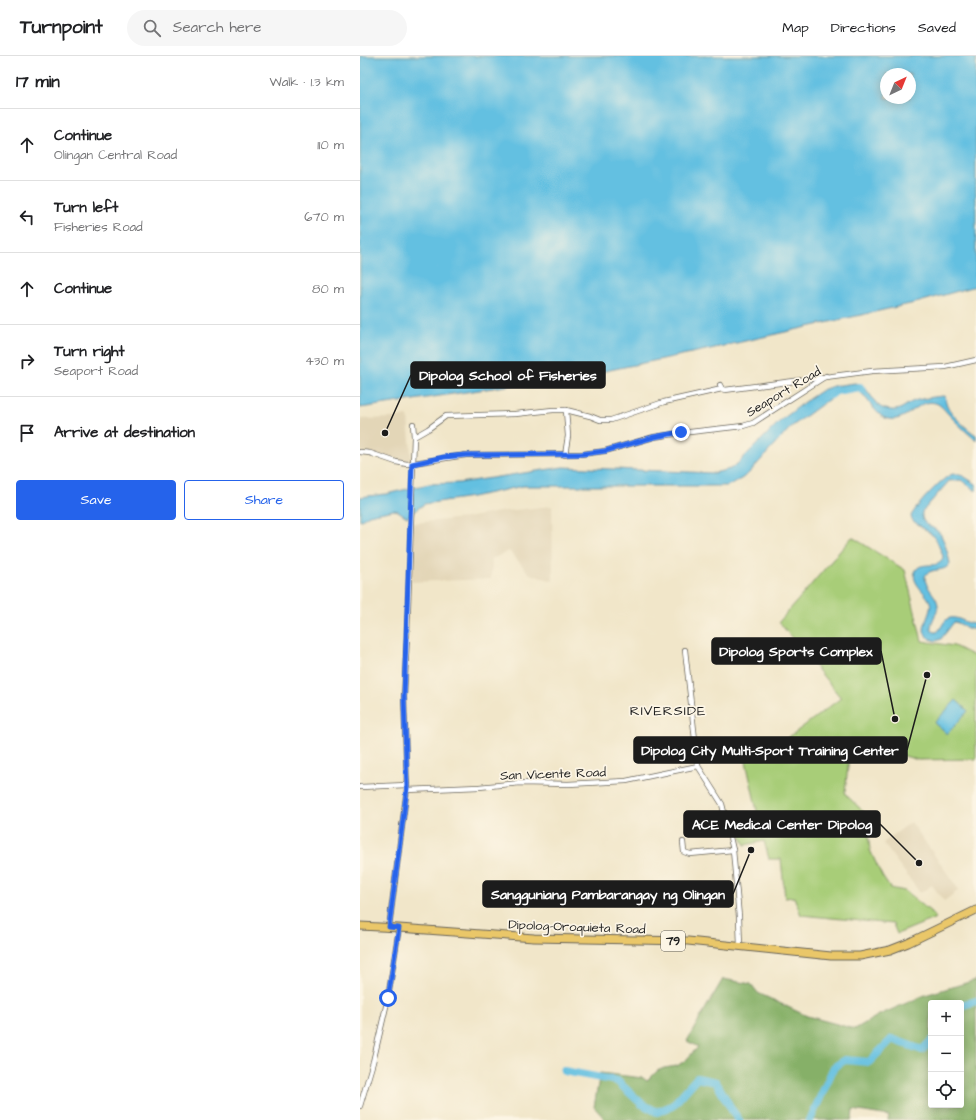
<!DOCTYPE html>
<meta charset="utf-8">
<style>
body{margin:0;font-family:"Architects Daughter",sans-serif;background:#f6f6f6;color:#202124}
.controls{position:absolute;right:12px;bottom:12px;display:grid;overflow:hidden;border-radius:4px;box-shadow:0 2px 10px #0003}
.controls button{width:36px;height:36px;display:grid;place-items:center;padding:0;border:0;border-bottom:1px solid #e0e0e0;background:#fff;color:#202124;font:20px sans-serif}
.compass{position:absolute;left:520px;top:12px;width:36px;height:36px;border-radius:50%;background:#fff;box-shadow:0 2px 10px #0003;rotate:43deg}
.stop{position:absolute;width:12px;height:12px;margin:-9px;border:3px solid #2563eb;border-radius:50%;background:#fff}
.stop.end{background:#2563eb;border-color:#fff;box-shadow:0 1px 4px #0008}
.list{margin:0;padding:0;list-style:none}
h2{display:flex;justify-content:space-between;align-items:center;height:52px;margin:0;padding:0 16px;font-size:17px}
h2 small{font-size:13px;font-weight:400;color:#757577}
.list li{display:grid;grid-template-columns:26px 1fr auto;gap:12px;align-items:center;box-sizing:border-box;height:72px;padding:0 16px;border-top:1px solid #e0e0e0}
.list b{display:block;font-size:15px;white-space:nowrap}
.list p{margin:0;font-size:13px;white-space:nowrap;color:#757577}
.list em{font-size:13px;font-style:normal;color:#757577}
.actions{display:flex;gap:8px;padding:12px 16px}
.actions a{flex:1;padding:9px 0;border:1px solid #2563eb;border-radius:4px;text-align:center;font-size:14px;color:#2563eb}
.actions .main{background:#2563eb;color:#fff}
.icon{flex:none;width:22px;height:22px;fill:none;stroke:currentColor;stroke-width:2;stroke-linecap:round;stroke-linejoin:round}
.map{position:relative;flex:none;width:616px;height:1064px;overflow:hidden}
header{display:flex;align-items:center;gap:24px;box-sizing:border-box;height:56px;padding:0 20px;background:#fff;border-bottom:1px solid #e0e0e0}
header strong{font-size:19px}
nav{display:flex;gap:22px;margin-inline-start:auto;font-size:14px}
.search{width:280px;height:36px;background:#f6f6f6;display:flex;align-items:center;gap:10px;box-sizing:border-box;padding:0 14px;border-radius:22px;color:#757577;font-size:15px}
main{display:flex}
aside{flex:1;background:#fff}
.map>svg:first-child{display:block}
.built{fill:#e3d6b7}
.green{fill:#a8cd78;stroke:#62744a}
.forest{fill:#86b068;stroke:#516642;fill-rule:evenodd}
.water{fill:#63c0e1;stroke:#406e7e;fill-rule:evenodd}
.lines{fill:none;stroke-linecap:round;stroke-linejoin:round}
.river{stroke:#63c0e1;stroke-width:8}
.street-casing{stroke:#676359;stroke-width:6}
.primary-casing{stroke:#676359;stroke-width:9}
.street{stroke:#fff;stroke-width:4.5}
.primary{stroke:#eac769;stroke-width:7}
.route{stroke:#2563eb;stroke-width:5}
.labels{text-anchor:middle;stroke-width:3.5;stroke-linejoin:round;paint-order:stroke}
.shield{fill:#fcf5e5;stroke:#5f5d58;stroke-width:1}
.shield-label{font-size:12px;font-weight:bold;fill:#1c1c1c}
.street-label{font-size:13px;fill:#1c1c1c;stroke:#fcf5e5}
.neighbourhood-label{font-size:14px;letter-spacing:1px;fill:#1c1c1c;stroke:#fcf5e5}
.leader{fill:none;stroke:#1c1c1c;stroke-width:1.5}
.callout-dot{fill:#1c1c1c;stroke:#fcf5e5;stroke-width:1.5}
.callout{fill:#1c1c1c;stroke:#1c1c1c;stroke-width:1.5}
.callout-label{font-size:14px;text-anchor:middle;font-weight:bold;fill:#fff}
</style>
<header>
<strong>Turnpoint</strong>
<div class="search"><svg class="icon" aria-label="search" viewBox="0 0 24 24"><circle cx="10" cy="10" r="6"/><path d="M15 15l6 6"/></svg>Search here</div>
<nav><a>Map</a><a>Directions</a><a>Saved</a></nav>
</header>
<main>
<aside>
<h2>17 min<small>Walk · 1.3 km</small></h2>
<ul class="list">
<li><svg class="icon" aria-label="ahead" viewBox="0 0 24 24"><path d="M12 20V5M6 11l6-6 6 6"/></svg><div><b>Continue</b><p>Olingan Central Road</p></div><em>110 m</em></li>
<li><svg class="icon" aria-label="left" viewBox="0 0 24 24"><path d="M17 20v-9H6M10 6l-5 5 5 5"/></svg><div><b>Turn left</b><p>Fisheries Road</p></div><em>670 m</em></li>
<li><svg class="icon" aria-label="ahead" viewBox="0 0 24 24"><path d="M12 20V5M6 11l6-6 6 6"/></svg><div><b>Continue</b></div><em>80 m</em></li>
<li><svg class="icon" aria-label="right" viewBox="0 0 24 24"><path d="M7 20v-9h11M14 6l5 5-5 5"/></svg><div><b>Turn right</b><p>Seaport Road</p></div><em>430 m</em></li>
<li><svg class="icon" aria-label="arrive" viewBox="0 0 24 24"><path d="M6 21V4h12l-3 4 3 4H6"/></svg><div><b>Arrive at destination</b></div></li>
</ul>
<div class="actions"><a class="main">Save</a><a>Share</a></div>
</aside>
<div class="map">
<svg width="616" height="1064" viewBox="0 0 616 1064">
<rect width="100%" height="100%" fill="#fcf5e5"/>
<filter id="ink" filterUnits="userSpaceOnUse"><feTurbulence type="fractalNoise" baseFrequency=".025" numOctaves="2"/><feDisplacementMap in="SourceGraphic" scale="8" xChannelSelector="R" yChannelSelector="G"/><feConvolveMatrix kernelMatrix="1 2 1 2 8 2 1 2 1" color-interpolation-filters="sRGB"/></filter>
<filter id="wash" filterUnits="userSpaceOnUse"><feTurbulence type="fractalNoise" baseFrequency=".012" numOctaves="4" result="noise"/><feDisplacementMap in="SourceGraphic" scale="16" xChannelSelector="R" yChannelSelector="G"/><feGaussianBlur stdDeviation="0.9" result="paint"/><feColorMatrix in="noise" values="0 0 0 0 0 0 0 0 0 0 0 0 0 0 0 0 0 1.4 0 .05"/><feComposite in="paint" operator="in"/></filter>
<g filter="url(#wash)">
<rect width="100%" height="100%" fill="#f1e6c9"/>
<!-- built -->
<g class="built">
<path d="M48 360 52 408H45L0 395V363L34 362Z"/>
<path d="M192 450 193 525 170 518 149 495 132 503 131 523 51 526 53 467 106 462 145 455Z"/>
<path d="M551 766 599 834 584 845 572 829 560 837 523 787Z"/>
</g>
<!-- green -->
<path class="green" d="M492 481 545 514 562 585 594 590 616 601V703L558 704 491 684 485 736 486 739 506 758 510 794 522 820 530 832 545 835 571 856 576 862 537 878 533 868 441 859 434 841 425 842 421 803H409L404 785 385 789 379 778 399 764 385 701 425 684 481 642 419 566Z"/>
<!-- forest -->
<path class="forest" d="M363 923 391 928 398 937 447 960 495 973 519 959 565 939 616 924V1064H528L529 1060 493 1054 492 1064H246L234 1051 240 1017 283 1022 287 1025 297 1015 304 1012 317 1010 326 1004 338 991 327 985 344 955ZM571 947H601V1049H571Z"/>
<!-- water -->
<g class="water">
<path d="M0 0H616V230L559 246 443 272 341 295 245 315 0 352ZM526 18H550V42H526Z"/>
<path d="M495 327C511 330 512 350 525 353 541 357 542 350 554 345 559 343 579 340 585 340 586 343 585 346 587 349 590 358 608 374 616 379V384C607 377 599 369 591 361 587 357 583 351 578 348 558 339 548 370 525 362 508 355 499 314 476 338L431 371 389 417 381 423 367 430H163L112 441 64 448 47 461 38 455 34 454 9 459 0 465V441L26 438 69 428 99 427 203 411 354 417 370 413 377 408 420 365 450 342 462 334 473 330Z"/>
<path d="M593 418H600L616 428V435L601 424 589 425 562 456C560 471 576 470 581 479 585 487 588 498 590 507 585 518 571 510 565 520 564 532 578 539 578 550 577 558 571 565 571 572L574 576H577C581 573 583 566 587 563 597 558 606 569 616 568V573C607 575 602 567 594 566L581 583 576 585C551 578 574 559 570 546 566 536 549 526 556 514 562 504 582 515 583 500L575 481 552 464 551 460C556 450 583 420 593 418Z"/>
<path d="M596 644 608 655 587 678 574 667Z"/>
</g>
<g class="lines">
<!-- river -->
<g class="river">
<path d="M471 339 476 335 500 331 502 334"/>
<path d="M601 950 616 945"/>
<path d="M204 1015 257 1025 282 1048 297 1056 312 1050 337 1022 356 1026 372 1054 379 1064"/>
<path d="M450 1064 474 1011 485 1004 509 1006 532 983 562 994 571 985"/>
</g>
</g>
</g>
<g filter="url(#ink)">
<g class="lines">
<!-- street casing -->
<g class="street-casing">
<g id="street">
<path d="M360 329 362 333 365 334 512 315 585 311 616 304"/>
<path d="M53 368 54 381"/>
<path d="M0 396 10 397 36 406 47 408 106 399 222 398 245 395 294 381 321 377 383 370 393 367 466 320"/>
<path d="M205 399 208 380 206 354"/>
<path d="M53 408 54 381 68 373 86 360 155 358 193 354H206L230 360 240 364H251L304 346 362 333"/>
<path d="M325 594 338 710 362 748 373 794 379 861 380 890"/>
<path d="M0 731 47 729"/>
<path d="M47 734 119 731 160 727 208 728 266 725 338 710"/>
<path d="M323 786 324 796 330 798 373 794"/>
<path d="M29 871 47 732 44 641 47 581 53 408"/>
<path d="M0 1050 13 1006 28 942 39 872"/>
</g>
</g>
<!-- primary casing -->
<g class="primary-casing">
<path id="primary" d="M0 870 39 872 174 882 328 885 471 900H500L530 894 548 887 616 854"/>
</g>
<!-- street -->
<use href="#street" class="street"/>
<!-- primary -->
<use href="#primary" class="primary"/>
</g>
</g>
<g class="lines" filter="url(#ink)">
<!-- route -->
<path class="route" d="M28 942 39 872 29 871 47 732 44 641 52 408 84 401 106 399 222 398 245 395 294 381 321 376"/>
</g>
<g class="labels">
<!-- shield labels -->
<rect class="shield" x="301" y="875" width="24" height="20" rx="3"/>
<g class="shield-label">
<text x="313" y="889">79</text>
</g>
<!-- street labels -->
<g class="street-label">
<text transform="translate(423 335) rotate(-31)" y="5">Seaport Road</text>
<text transform="translate(193 717) rotate(-2)" y="5">San Vicente Road</text>
<text transform="translate(217 870) rotate(2)" y="5">Dipolog-Oroquieta Road</text>
</g>
<!-- neighbourhood labels -->
<g class="neighbourhood-label">
<text x="308" y="659">RIVERSIDE</text>
</g>
</g>
<!-- callouts -->
<path class="leader" d="M25 377L51 319M535 663L521 595M567 619L547 694M559 807L520 768M391 794L373 838"/>
<g class="callout-dot">
<circle cx="25" cy="377" r="4"/>
<circle cx="535" cy="663" r="4"/>
<circle cx="567" cy="619" r="4"/>
<circle cx="559" cy="807" r="4"/>
<circle cx="391" cy="794" r="4"/>
</g>
<g class="callout">
<rect x="51" y="306" width="194" height="26" rx="4"/>
<rect x="352" y="582" width="169" height="26" rx="4"/>
<rect x="274" y="681" width="273" height="26" rx="4"/>
<rect x="324" y="755" width="196" height="26" rx="4"/>
<rect x="123" y="825" width="250" height="26" rx="4"/>
</g>
<g class="callout-label">
<text x="148" y="324">Dipolog School of Fisheries</text>
<text x="436" y="600">Dipolog Sports Complex</text>
<text x="410" y="699">Dipolog City Multi-Sport Training Center</text>
<text x="422" y="773">ACE Medical Center Dipolog</text>
<text x="248" y="843">Sangguniang Pambarangay ng Olingan</text>
</g>
</svg>
<div class="controls">
<button>+</button>
<button>−</button>
<button><svg class="icon" aria-label="locate" viewBox="0 0 24 24"><circle cx="12" cy="12" r="6"/><path d="M12 2v4M12 18v4M2 12h4M18 12h4"/></svg></button>
</div>
<svg class="compass" viewBox="-18 -18 36 36"><path d="M0-13l5 13h-10z" fill="#e53935"/><path d="M0 13l5-13h-10z" fill="#757577"/></svg>
<div class="stop" style="left:28px;top:942px"></div>
<div class="stop end" style="left:321px;top:376px"></div>
</div>
</main>
